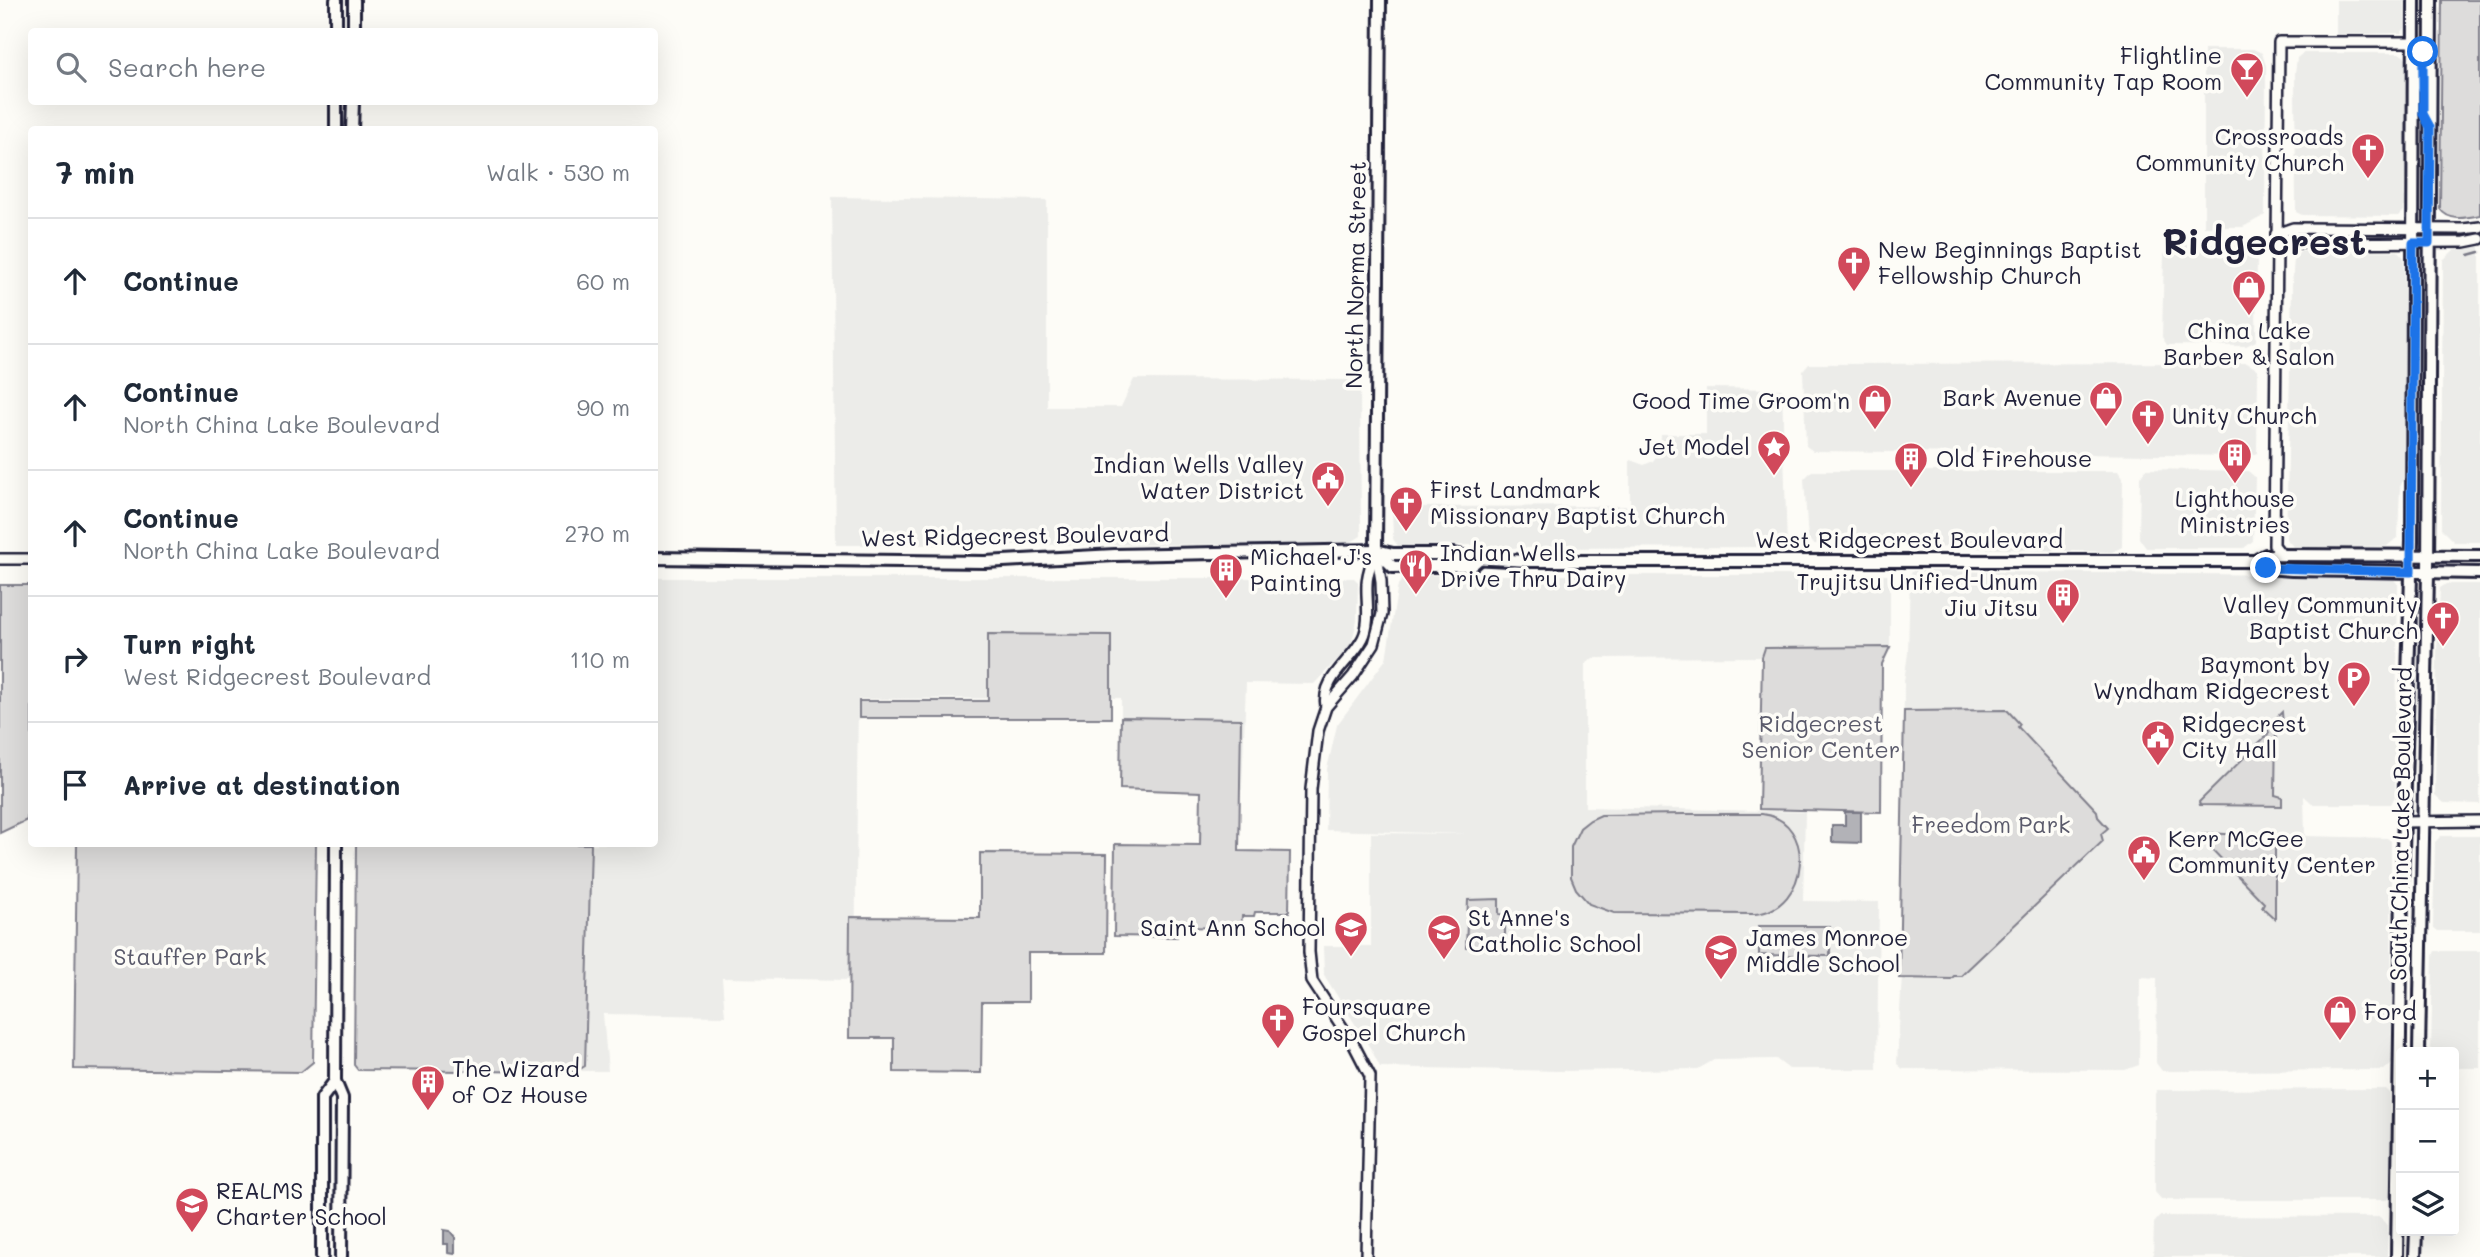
<!DOCTYPE html>
<meta charset="utf-8">
<style>
body{margin:0;font-family:Mali,sans-serif;background:#f2f2f3;color:#1f2937}
.controls{position:absolute;right:21px;bottom:21px;display:grid;overflow:hidden;border-radius:7px;box-shadow:0 7px 28px #0002}
.controls button{width:63px;height:63px;display:grid;place-items:center;padding:0;border:0;border-bottom:2px solid #e0e1e3;background:#fff;color:#1f2937;font:35px sans-serif}
.stop{position:absolute;width:21px;height:21px;margin:-16px;border:5px solid #1a73e8;border-radius:50%;background:#fff}
.stop.end{background:#1a73e8;border-color:#fff;box-shadow:0 2px 7px #0008}
.list{margin:0;padding:0;list-style:none}
h2{display:flex;justify-content:space-between;align-items:center;height:91px;margin:0;padding:0 28px;font-size:30px}
h2 small{font-size:23px;font-weight:400;color:#747a83}
.list li{display:grid;grid-template-columns:46px 1fr auto;gap:21px;align-items:center;box-sizing:border-box;height:126px;padding:0 28px;border-top:2px solid #e0e1e3}
.list b{display:block;font-size:26px;white-space:nowrap}
.list p{margin:0;font-size:23px;white-space:nowrap;color:#747a83}
.list em{font-size:23px;font-style:normal;color:#747a83}
.icon{flex:none;width:38px;height:38px;fill:none;stroke:currentColor;stroke-width:2;stroke-linecap:round;stroke-linejoin:round}
.map{position:relative;flex:none;width:2480px;height:1257px;overflow:hidden}
.search{position:absolute;background:#fff;box-shadow:0 7px 28px #0002;left:28px;top:28px;width:630px;height:77px;display:flex;align-items:center;gap:18px;box-sizing:border-box;padding:0 24px;border-radius:7px;color:#747a83;font-size:26px}
.panel{position:absolute;background:#fff;box-shadow:0 7px 28px #0002;left:28px;top:126px;width:630px;height:721px;border-radius:7px}
.map>svg:first-child{display:block}
.built{fill:#ecece9}
.green{fill:#dddcdb;stroke:#807f8b;stroke-width:2}
.water{fill:#b2b2b7;stroke:#787885;stroke-width:2}
.lines{fill:none;stroke-linecap:round;stroke-linejoin:round}
.stream{stroke:#787885;stroke-width:2.5}
.minor-casing{stroke:#22223b;stroke-width:14}
.major-casing{stroke:#22223b;stroke-width:16}
.minor{stroke:#fdfcf7;stroke-width:9}
.major{stroke:#fdfcf7;stroke-width:10}
.route{stroke:#1a73e8;stroke-width:9}
.labels{text-anchor:middle;stroke-width:7;stroke-linejoin:round;paint-order:stroke}
.poi-label{font-size:23px;fill:#22223b;stroke:#fdfcf7;text-anchor:start}
.street-label{font-size:23px;fill:#22223b;stroke:#fdfcf7}
.park-label{font-size:23px;fill:#5a5a6b;stroke:#fdfcf7}
.town-label{font-size:37px;font-weight:bold;fill:#22223b;stroke:#fdfcf7}
</style>
<div class="map">
<svg width="2480" height="1257" viewBox="0 0 2480 1257">
<rect width="100%" height="100%" fill="#fdfcf7"/>
<filter id="ink" filterUnits="userSpaceOnUse"><feTurbulence type="fractalNoise" baseFrequency=".0143" numOctaves="2"/><feDisplacementMap in="SourceGraphic" scale="14" xChannelSelector="R" yChannelSelector="G"/><feConvolveMatrix kernelMatrix="1 2 1 2 8 2 1 2 1" color-interpolation-filters="sRGB"/></filter>
<g filter="url(#ink)">
<!-- built -->
<g class="built">
<path d="M2336 0H2405V28L2401 33 2336 35Z"/>
<path d="M2204 49H2253L2262 53 2266 66 2265 215 2243 227H2204Z"/>
<path d="M2303 53H2399L2408 59 2404 211 2399 216 2302 215 2296 212 2295 73 2297 58Z"/>
<path d="M832 197 1047 200V407H1121L1134 379 1360 380 1361 536 1348 544 836 545Z"/>
<path d="M2249 244 2257 251 2256 341 2246 346 2167 345 2162 337 2164 253 2170 245Z"/>
<path d="M2480 247V542H2454L2441 529 2443 260 2454 250Z"/>
<path d="M2301 251H2398L2404 258 2406 474 2400 487 2398 537 2387 546 2295 548 2286 539 2292 286 2294 258Z"/>
<path d="M2247 363 2258 370 2257 453 2249 456 1813 451 1806 446 1803 371 1809 364Z"/>
<path d="M1706 388 1782 389 1787 547 1491 548 1482 545 1398 546 1393 539 1392 507 1630 506V460L1644 465 1653 461 1660 451 1661 434H1706Z"/>
<path d="M2146 469 2248 471 2255 477 2253 541 2244 548H2146L2139 538 2140 477Z"/>
<path d="M1812 471H2118L2123 479 2122 547 2112 552 1814 544 1808 540 1804 479Z"/>
<path d="M1913 571 2290 575 2320 579 2394 580 2398 584 2395 796 2391 804H2313L2304 796 2305 836 2387 838 2391 841 2392 1063 2384 1070 2162 1071 2156 1063 2157 978 2140 977 2139 1065 2125 1070 1903 1069 1897 1064 1902 975 1904 681 1908 653 1910 574Z"/>
<path d="M1406 575H1890V647L1765 648 1762 657 1593 658 1585 665V807L1805 812 1803 901 1879 902 1877 1069H1789L1776 1059 1714 1060 1698 1069 1561 1071 1380 1067 1372 1051 1324 975 1323 946H1371V833L1466 834 1326 830 1327 769 1337 725 1386 659 1398 585Z"/>
<path d="M655 578H1354L1358 582 1357 621 1351 645 1314 684 1246 683 1242 790 1121 789V698L858 699 855 980 722 978 725 1016 603 1014 608 1071 363 1070 356 1065 358 844H654Z"/>
<path d="M2446 584H2480V804L2444 803 2435 795 2437 653 2440 588Z"/>
<path d="M2441 836H2480V931H2438L2433 927 2435 842Z"/>
<path d="M2435 951H2480V1068H2454V1052H2431L2433 956Z"/>
<path d="M2385 1089 2390 1094 2391 1197 2386 1200H2162L2155 1192V1094L2157 1090Z"/>
<path d="M2160 1216 2380 1217 2388 1227 2387 1257H2153L2154 1223Z"/>
</g>
<!-- green -->
<g class="green">
<path d="M2442 0H2480V215C2466 218 2449 222 2440 209Z"/>
<path d="M0 585H32V761L27 820 0 833Z"/>
<path d="M988 634 1111 635V718H859V701H988Z"/>
<path d="M1890 647 1882 664 1881 812 1759 809 1762 657 1765 648Z"/>
<path d="M2007 710 2020 724 2018 727 2097 811 2098 817 2108 828 2101 834 2103 841 1961 976H1954L1951 979 1899 978 1904 711Z"/>
<path d="M2282 712 2283 725 2276 726 2275 795 2282 797V806L2200 805 2199 802 2269 733 2267 727Z"/>
<path d="M1121 717 1241 719 1239 851 1290 852 1289 912H1255L1254 916H1242L1241 928 1177 927V937L1114 936 1115 844 1200 845 1201 792 1120 789Z"/>
<path d="M1684 814H1762C1817 820 1810 909 1755 914L1614 913 1589 904 1576 889 1571 877V847L1580 828 1590 820 1601 815Z"/>
<path d="M2210 833 2282 838V843L2275 844V919L2262 907 2264 903 2200 837 2203 834Z"/>
<path d="M77 844H316L313 1062 301 1072 74 1069Z"/>
<path d="M356 844H591L585 1066 575 1072 358 1070 354 1065Z"/>
<path d="M980 853 1107 854 1106 953H1028V1002H982L981 1073 894 1072V1038H849L850 917 980 918Z"/>
<path d="M1499 899V914L1505 915V946L1466 947 1468 900Z"/>
<path d="M1759 926H1830V956L1759 955Z"/>
</g>
<!-- water -->
<g class="water">
<path d="M1845 812H1861V843L1832 842V825H1845Z"/>
<path d="M444 1230 450 1231 455 1237V1254L448 1253V1244H444Z"/>
</g>
<g class="lines">
<!-- stream -->
<path class="stream" d="M2469 255 2480 252"/>
<!-- minor casing -->
<g class="minor-casing">
<g id="minor">
<path d="M2276 234 2292 243 2465 242 2480 239"/>
<path d="M2276 234 2293 228 2463 229 2480 227"/>
<path d="M2282 555 2274 545 2279 42H2413"/>
<path d="M0 559H32"/>
<path d="M1326 707C1321 678 1351 662 1363 638 1371 622 1366 601 1367 584 1367 573 1372 562 1375 552"/>
<path d="M2404 822 2480 821"/>
<path d="M1366 1257 1370 1076 1354 1045 1312 981 1309 952 1311 789 1318 731 1326 707 1353 676 1374 644 1382 614 1381 581 1376 550"/>
</g>
</g>
<!-- major casing -->
<g class="major-casing">
<g id="major">
<path d="M336 32V0"/>
<path d="M354 32V0"/>
<path d="M2413 42C2428 51 2423 72 2423 87"/>
<path d="M336 130V102"/>
<path d="M352 130 353 102"/>
<path d="M1376 550 1380 0"/>
<path d="M1376 550 1393 567 1472 565 1479 559"/>
<path d="M654 558 985 562 1115 555 1376 550 1393 554H1454L1471 558 1528 561H2255L2266 555 2480 556"/>
<path d="M2255 561 2266 568 2292 570 2480 573"/>
<path d="M336 844 335 1081 342 1098 341 1257"/>
<path d="M2419 1052 2428 573 2431 0"/>
<path d="M322 1257V1098L335 1081"/>
<path d="M2397 1257 2402 886 2412 541 2414 0"/>
<path d="M2415 1257 2416 1231"/>
</g>
</g>
<!-- minor -->
<use href="#minor" class="minor"/>
<!-- major -->
<use href="#major" class="major"/>
</g>
</g>
<g class="lines" filter="url(#ink)">
<!-- route -->
<path class="route" d="M2266 568 2411 572 2413 243H2429L2430 127 2423 114V52"/>
</g>
<!-- icons -->
<defs>
<g id="bar-pin" transform="scale(1.75)"><path d="M0 17L-7.5 6A9.5 9.5 0 1 1 7.5 6Z" fill="#d1495b" stroke="#fdfcf7"/><path d="M-6-5H6L.8 .8V4.5H3.5V6h-7V4.5H-.8V.8Z" fill="#fff"/></g>
<g id="church-pin" transform="scale(1.75)"><path d="M0 17L-7.5 6A9.5 9.5 0 1 1 7.5 6Z" fill="#d1495b" stroke="#fdfcf7"/><path d="M-1.2-6h2.4v3.5h3.3v2.4h-3.3V6h-2.4V-.1h-3.3v-2.4h3.3Z" fill="#fff"/></g>
<g id="shop-pin" transform="scale(1.75)"><path d="M0 17L-7.5 6A9.5 9.5 0 1 1 7.5 6Z" fill="#d1495b" stroke="#fdfcf7"/><path d="M-5-2.5h2.3a2.7 3.5 0 0 1 5.4 0H5L5.5 6h-11ZM-1.5-2.5h3a1.5 2.3 0 0 0-3 0Z" fill="#fff"/></g>
<g id="sight-pin" transform="scale(1.75)"><path d="M0 17L-7.5 6A9.5 9.5 0 1 1 7.5 6Z" fill="#d1495b" stroke="#fdfcf7"/><path d="M0-6L1.8-2.2L6-1.7L2.9 1.2L3.7 5.4L0 3.3L-3.7 5.4L-2.9 1.2L-6-1.7L-1.8-2.2Z" fill="#fff"/></g>
<g id="building-pin" transform="scale(1.75)"><path d="M0 17L-7.5 6A9.5 9.5 0 1 1 7.5 6Z" fill="#d1495b" stroke="#fdfcf7"/><path d="M-4-6H4V6H1V3H-1V6H-4ZM-2.5-4.3h1.7v1.8h-1.7ZM.8-4.3h1.7v1.8H.8ZM-2.5-1h1.7V.8h-1.7ZM.8-1h1.7V.8H.8Z" fill="#fff"/></g>
<g id="civic-pin" transform="scale(1.75)"><path d="M0 17L-7.5 6A9.5 9.5 0 1 1 7.5 6Z" fill="#d1495b" stroke="#fdfcf7"/><path d="M-.6-6.5H3V-4.5H.6V-3L4-1V1h2V6H-6V1h2V-1L-.6-3ZM-1.2 2.5V6h2.4V2.5Z" fill="#fff"/></g>
<g id="restaurant-pin" transform="scale(1.75)"><path d="M0 17L-7.5 6A9.5 9.5 0 1 1 7.5 6Z" fill="#d1495b" stroke="#fdfcf7"/><path d="M-5-6h1v4h1v-4h1v4h1v-4h1v5L-1.5 .5V6h-2V.5L-5-1ZM5-6V6H3V1.5H1.5Q1.5-4 5-6Z" fill="#fff"/></g>
<g id="parking-pin" transform="scale(1.75)"><path d="M0 17L-7.5 6A9.5 9.5 0 1 1 7.5 6Z" fill="#d1495b" stroke="#fdfcf7"/><path d="M-3.5-5.5H1a3.5 3.5 0 0 1 0 7H-1V5.5H-3.5ZM-1-3.4V-.6H.8a1.4 1.4 0 0 0 0-2.8Z" fill="#fff"/></g>
<g id="school-pin" transform="scale(1.75)"><path d="M0 17L-7.5 6A9.5 9.5 0 1 1 7.5 6Z" fill="#d1495b" stroke="#fdfcf7"/><path d="M0-5L7-2L0 1L-7-2ZM-4 1L0 2.5L4 1V4Q0 6-4 4Z" fill="#fff"/></g>
</defs>
<g fill-rule="evenodd">
<use href="#bar-pin" x="2247" y="69"/>
<use href="#church-pin" x="2368" y="150"/>
<use href="#church-pin" x="1854" y="263"/>
<use href="#shop-pin" x="2249" y="287"/>
<use href="#shop-pin" x="2106" y="398"/>
<use href="#shop-pin" x="1875" y="401"/>
<use href="#church-pin" x="2148" y="416"/>
<use href="#sight-pin" x="1774" y="447"/>
<use href="#building-pin" x="2235" y="455"/>
<use href="#building-pin" x="1911" y="459"/>
<use href="#civic-pin" x="1328" y="478"/>
<use href="#church-pin" x="1406" y="503"/>
<use href="#restaurant-pin" x="1416" y="566"/>
<use href="#building-pin" x="1226" y="570"/>
<use href="#building-pin" x="2063" y="595"/>
<use href="#church-pin" x="2443" y="618"/>
<use href="#parking-pin" x="2354" y="678"/>
<use href="#civic-pin" x="2158" y="737"/>
<use href="#civic-pin" x="2144" y="852"/>
<use href="#school-pin" x="1351" y="928"/>
<use href="#school-pin" x="1444" y="931"/>
<use href="#school-pin" x="1721" y="951"/>
<use href="#shop-pin" x="2340" y="1012"/>
<use href="#church-pin" x="1278" y="1020"/>
<use href="#building-pin" x="428" y="1082"/>
<use href="#school-pin" x="192" y="1204"/>
</g>
<g class="labels">
<!-- poi labels -->
<g class="poi-label">
<text x="2222" y="64" text-anchor="end">Flightline<tspan x="2222" dy="26">Community Tap Room</tspan></text>
<text x="2344" y="145" text-anchor="end">Crossroads<tspan x="2344" dy="26">Community Church</tspan></text>
<text x="1878" y="258">New Beginnings Baptist<tspan x="1878" dy="26">Fellowship Church</tspan></text>
<text x="2249" y="339" text-anchor="middle">China Lake<tspan x="2249" dy="26">Barber &amp; Salon</tspan></text>
<text x="2082" y="406" text-anchor="end">Bark Avenue</text>
<text x="1850" y="409" text-anchor="end">Good Time Groom'n</text>
<text x="2172" y="424">Unity Church</text>
<text x="1750" y="455" text-anchor="end">Jet Model</text>
<text x="1936" y="467">Old Firehouse</text>
<text x="1304" y="473" text-anchor="end">Indian Wells Valley<tspan x="1304" dy="26">Water District</tspan></text>
<text x="1430" y="498">First Landmark<tspan x="1430" dy="26">Missionary Baptist Church</tspan></text>
<text x="2235" y="507" text-anchor="middle">Lighthouse<tspan x="2235" dy="26">Ministries</tspan></text>
<text x="1440" y="561">Indian Wells<tspan x="1440" dy="26">Drive Thru Dairy</tspan></text>
<text x="1250" y="565">Michael J's<tspan x="1250" dy="26">Painting</tspan></text>
<text x="2038" y="590" text-anchor="end">Trujitsu Unified-Unum<tspan x="2038" dy="26">Jiu Jitsu</tspan></text>
<text x="2418" y="613" text-anchor="end">Valley Community<tspan x="2418" dy="26">Baptist Church</tspan></text>
<text x="2330" y="673" text-anchor="end">Baymont by<tspan x="2330" dy="26">Wyndham Ridgecrest</tspan></text>
<text x="2182" y="732">Ridgecrest<tspan x="2182" dy="26">City Hall</tspan></text>
<text x="2168" y="847">Kerr McGee<tspan x="2168" dy="26">Community Center</tspan></text>
<text x="1468" y="926">St Anne's<tspan x="1468" dy="26">Catholic School</tspan></text>
<text x="1326" y="936" text-anchor="end">Saint Ann School</text>
<text x="1746" y="946">James Monroe<tspan x="1746" dy="26">Middle School</tspan></text>
<text x="1302" y="1015">Foursquare<tspan x="1302" dy="26">Gospel Church</tspan></text>
<text x="2364" y="1020">Ford</text>
<text x="452" y="1077">The Wizard<tspan x="452" dy="26">of Oz House</tspan></text>
<text x="216" y="1199">REALMS<tspan x="216" dy="26">Charter School</tspan></text>
</g>
<!-- street labels -->
<g class="street-label">
<text transform="translate(1356 275) rotate(-89)" y="8">North Norma Street</text>
<text transform="translate(1015 536) rotate(-1)" y="8">West Ridgecrest Boulevard</text>
<text x="1909" y="548">West Ridgecrest Boulevard</text>
<text transform="translate(2401 824) rotate(-89)" y="8">South China Lake Boulevard</text>
</g>
<!-- park labels -->
<g class="park-label">
<text x="1821" y="732">Ridgecrest<tspan x="1821" dy="26">Senior Center</tspan></text>
<text x="1991" y="833">Freedom Park</text>
<text x="190" y="965">Stauffer Park</text>
</g>
<!-- town labels -->
<g class="town-label">
<text x="2264" y="255">Ridgecrest</text>
</g>
</g>
</svg>
<div class="controls">
<button>+</button>
<button>−</button>
<button><svg class="icon" aria-label="layers" viewBox="0 0 24 24"><path d="M12 4l9 5-9 5-9-5zM3 14l9 5 9-5"/></svg></button>
</div>
<div class="stop" style="left:2423px;top:52px"></div>
<div class="stop end" style="left:2266px;top:568px"></div>
<div class="search"><svg class="icon" aria-label="search" viewBox="0 0 24 24"><circle cx="10" cy="10" r="6"/><path d="M15 15l6 6"/></svg>Search here</div>
<section class="panel">
<h2>7 min<small>Walk · 530 m</small></h2>
<ul class="list">
<li><svg class="icon" aria-label="ahead" viewBox="0 0 24 24"><path d="M12 20V5M6 11l6-6 6 6"/></svg><div><b>Continue</b></div><em>60 m</em></li>
<li><svg class="icon" aria-label="ahead" viewBox="0 0 24 24"><path d="M12 20V5M6 11l6-6 6 6"/></svg><div><b>Continue</b><p>North China Lake Boulevard</p></div><em>90 m</em></li>
<li><svg class="icon" aria-label="ahead" viewBox="0 0 24 24"><path d="M12 20V5M6 11l6-6 6 6"/></svg><div><b>Continue</b><p>North China Lake Boulevard</p></div><em>270 m</em></li>
<li><svg class="icon" aria-label="right" viewBox="0 0 24 24"><path d="M7 20v-9h11M14 6l5 5-5 5"/></svg><div><b>Turn right</b><p>West Ridgecrest Boulevard</p></div><em>110 m</em></li>
<li><svg class="icon" aria-label="arrive" viewBox="0 0 24 24"><path d="M6 21V4h12l-3 4 3 4H6"/></svg><div><b>Arrive at destination</b></div></li>
</ul>
</section>
</div>
